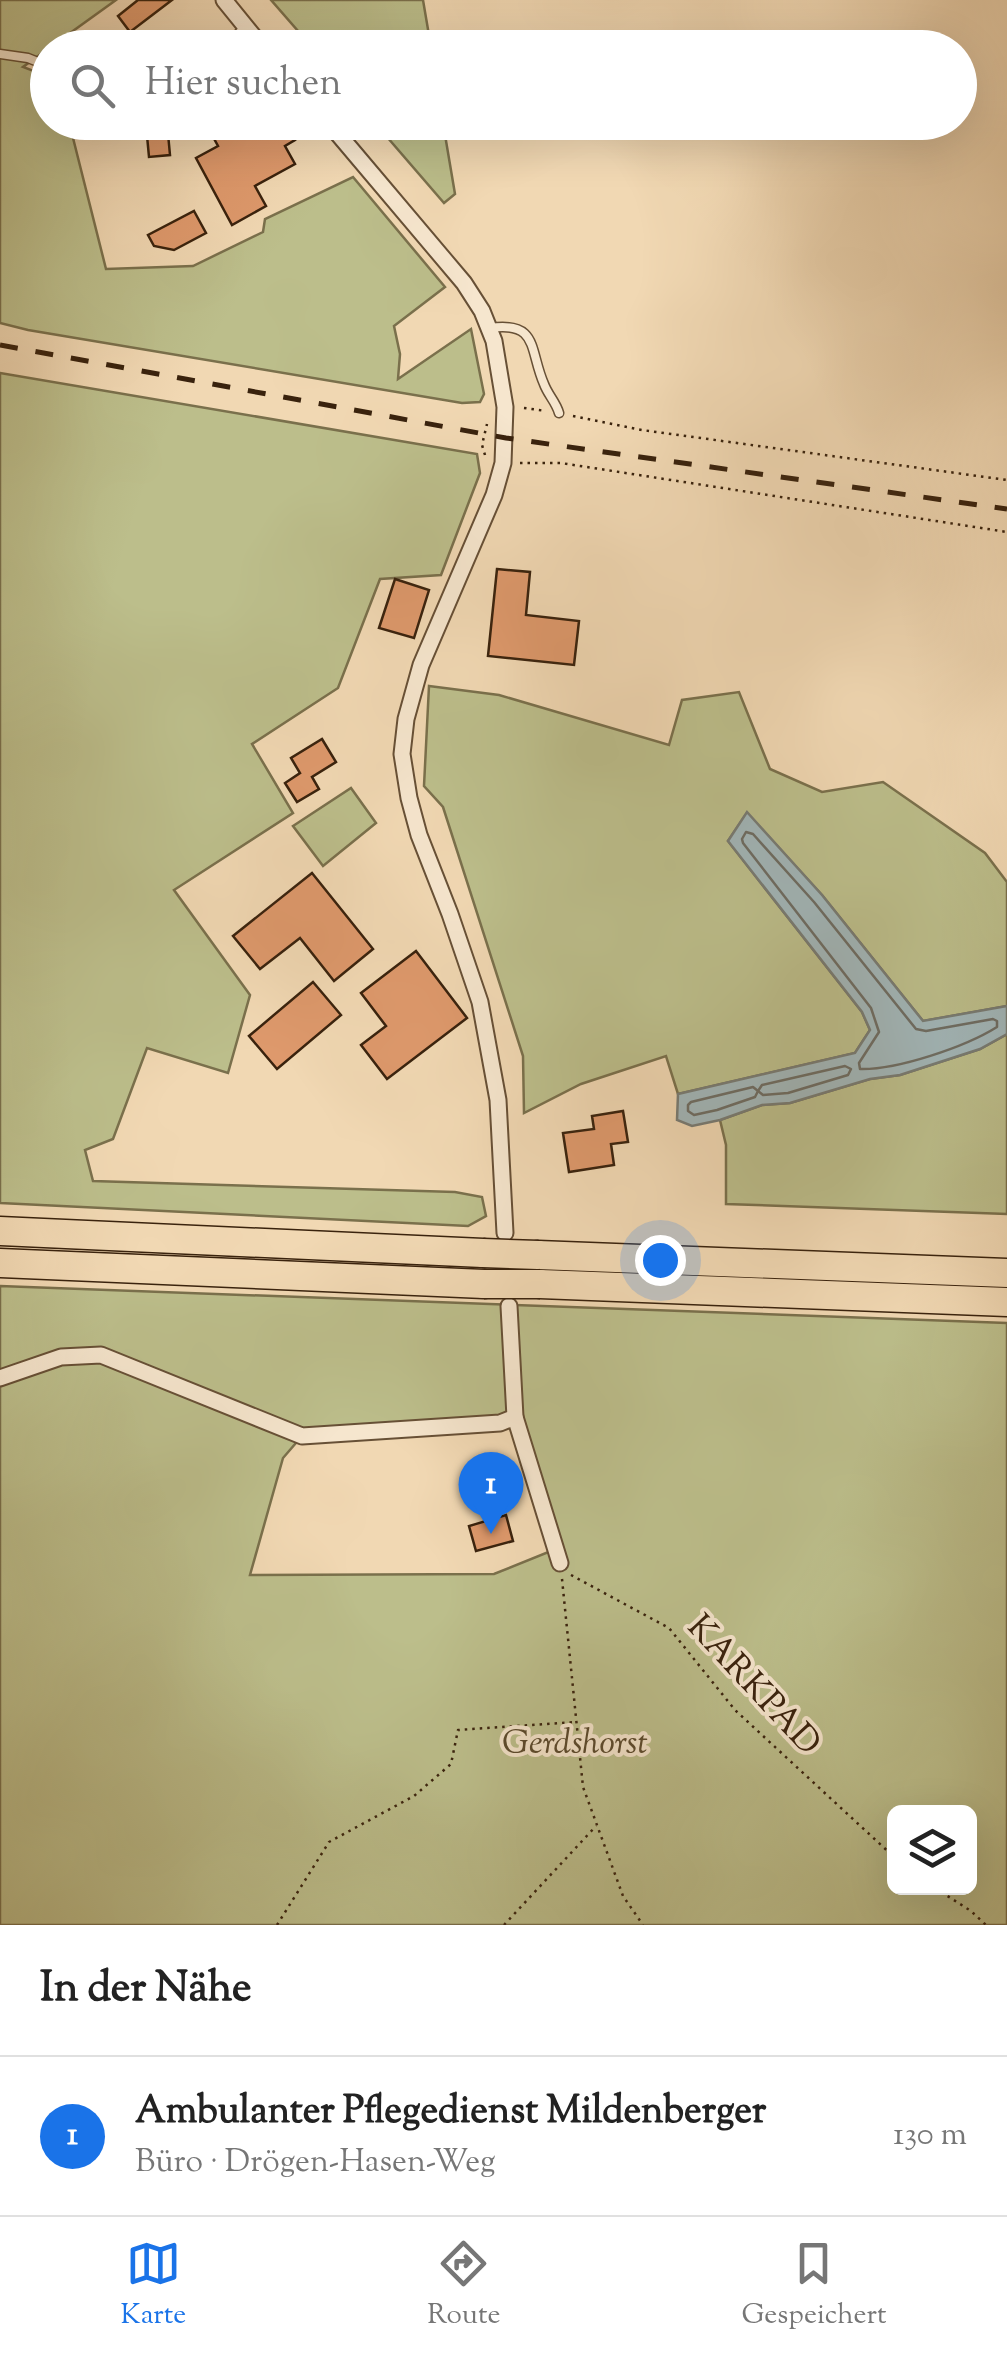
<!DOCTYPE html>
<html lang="de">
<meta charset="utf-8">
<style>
body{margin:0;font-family:"Sorts Mill Goudy",serif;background:#f2f2f2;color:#222}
.controls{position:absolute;right:30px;bottom:30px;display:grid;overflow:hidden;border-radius:15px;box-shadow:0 10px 40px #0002}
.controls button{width:90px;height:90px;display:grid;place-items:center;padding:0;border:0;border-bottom:2px solid #e0e0e0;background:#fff;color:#222;font:50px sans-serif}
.you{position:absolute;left:660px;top:1260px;width:35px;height:35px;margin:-25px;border:8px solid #fff;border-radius:50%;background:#1a73e8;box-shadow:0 0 0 15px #1a73e833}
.badge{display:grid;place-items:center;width:65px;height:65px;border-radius:50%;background:#1a73e8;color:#fff;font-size:32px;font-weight:700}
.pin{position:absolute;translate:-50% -82px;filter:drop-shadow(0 2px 5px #0008)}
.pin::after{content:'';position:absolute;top:52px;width:35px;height:30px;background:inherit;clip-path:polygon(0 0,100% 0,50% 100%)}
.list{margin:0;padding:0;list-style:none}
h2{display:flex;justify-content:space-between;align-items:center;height:130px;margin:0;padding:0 40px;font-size:42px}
h2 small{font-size:32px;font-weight:400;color:#767676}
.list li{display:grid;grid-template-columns:65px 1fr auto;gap:30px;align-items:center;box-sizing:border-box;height:160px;padding:0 40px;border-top:2px solid #e0e0e0}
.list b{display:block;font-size:38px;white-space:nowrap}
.list p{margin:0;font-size:32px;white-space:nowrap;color:#767676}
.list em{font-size:32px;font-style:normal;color:#767676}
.icon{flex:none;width:55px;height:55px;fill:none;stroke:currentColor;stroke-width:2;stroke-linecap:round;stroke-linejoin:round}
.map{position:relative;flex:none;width:1007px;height:1925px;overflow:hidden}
.search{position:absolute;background:#fff;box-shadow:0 10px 40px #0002;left:30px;right:30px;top:30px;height:110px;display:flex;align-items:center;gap:25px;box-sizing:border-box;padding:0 35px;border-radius:55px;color:#767676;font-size:38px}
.sheet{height:290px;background:#fff}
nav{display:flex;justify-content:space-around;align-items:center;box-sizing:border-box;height:140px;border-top:2px solid #e0e0e0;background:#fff;font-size:28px;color:#767676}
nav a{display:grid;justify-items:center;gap:5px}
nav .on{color:#1a73e8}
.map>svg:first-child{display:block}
.green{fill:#bcbe8b;stroke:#7a704c;stroke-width:2.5;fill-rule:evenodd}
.water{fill:#a1b6b9;stroke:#777b74;stroke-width:2.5}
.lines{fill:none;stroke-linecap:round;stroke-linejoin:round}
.shore{stroke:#6d6c63;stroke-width:2.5}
.building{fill:#de996c;stroke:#39220d;stroke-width:2.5}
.service-casing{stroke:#675036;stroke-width:11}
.minor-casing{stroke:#675036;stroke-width:19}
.motorway-casing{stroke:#39220d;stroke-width:31}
.path{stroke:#39220d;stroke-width:2.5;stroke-dasharray:2.5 5;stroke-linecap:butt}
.service{stroke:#f6e6ce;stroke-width:8}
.minor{stroke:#f6e6ce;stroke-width:15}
.motorway{stroke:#f1d8b3;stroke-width:28}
.rail{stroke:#39220d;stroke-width:5;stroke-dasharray:18 18;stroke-linecap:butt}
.motorway-bridge-casing{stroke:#39220d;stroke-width:31;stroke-linecap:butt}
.motorway-bridge{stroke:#f1d8b3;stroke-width:28}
.labels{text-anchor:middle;stroke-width:8;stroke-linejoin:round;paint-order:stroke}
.street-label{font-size:35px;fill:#39220d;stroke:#f6e6ce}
.park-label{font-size:35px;font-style:italic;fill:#5a492c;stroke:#f6e6ce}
</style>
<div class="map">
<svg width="1007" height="1925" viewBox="0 0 1007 1925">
<rect width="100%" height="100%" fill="#f1d8b3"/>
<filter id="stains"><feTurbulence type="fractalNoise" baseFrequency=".002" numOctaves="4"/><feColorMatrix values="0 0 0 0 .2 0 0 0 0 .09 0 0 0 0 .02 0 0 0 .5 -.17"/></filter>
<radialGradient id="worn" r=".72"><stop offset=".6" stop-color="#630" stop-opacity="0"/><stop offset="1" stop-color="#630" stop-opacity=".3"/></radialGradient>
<!-- green -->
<g class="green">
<path d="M0 0H116L23 67 47 76 48 122 73 123 72 134 106 269 193 266 263 232 265 219 353 177 445 287 394 326 400 354 398 379 471 329 484 394 480 402 462 403 28 330 0 323Z"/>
<path d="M271 0H423L431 47H312Z"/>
<path d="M375 123H443L455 194 444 203Z"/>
<path d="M0 373 477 454 480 473 441 575 380 579 338 688 252 744 293 813 174 890 250 995 228 1073 147 1048 113 1139 85 1150 93 1181 455 1192 482 1197 486 1216 468 1226 0 1203Z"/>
<path d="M429 686 499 695 669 745 682 700 739 692 770 769 822 792 883 782 985 853 1007 882V1006L923 1021 822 895 747 813 728 841 862 1012 870 1030 855 1053 678 1094 666 1056 581 1084 524 1113 523 1056 443 807 424 786Z"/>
<path d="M351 788 376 823 323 866 293 826Z"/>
<path d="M1007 1034V1214L726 1204V1145L720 1120 762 1105 790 1103 870 1079 900 1075 980 1049Z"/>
<path d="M0 1286 1007 1323V1925H0ZM515 1417 556 1549 494 1574 250 1575 283 1458 302 1436ZM894 1812H970V1888H894Z"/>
</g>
<!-- water -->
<path class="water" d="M747 812 822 895 923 1021 1007 1006V1034L980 1049 900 1075 870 1079 790 1103 762 1105 720 1120 692 1126 677 1120 678 1094 855 1053 870 1030 862 1012 728 841Z"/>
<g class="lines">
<!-- shore -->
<g class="shore">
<path d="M746 832 753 834 814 902 916 1029 926 1031 993 1019 997 1021V1027C965 1047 897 1070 860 1069L859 1063 879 1032 871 1008 743 843 742 839Z"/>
<path d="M845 1066 851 1069 848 1075 788 1093 763 1095 758 1091 762 1085Z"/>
<path d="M753 1087 758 1091 755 1097 717 1110 694 1115 688 1111V1105L691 1102Z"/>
</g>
</g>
<!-- building -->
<g class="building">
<path d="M138 0H172L130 32 118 16Z"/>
<path d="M205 122H236L243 135 266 122H285L295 140 285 146 295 164 255 186 266 206 232 225 196 158 218 146Z"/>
<path d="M167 123 170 155 149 157 146 125Z"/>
<path d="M194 211 206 233 174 250 154 246 148 235Z"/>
<path d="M497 569 530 572 526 615 579 621 574 665 488 656Z"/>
<path d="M395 579 429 590 414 638 379 628Z"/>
<path d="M322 739 336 762 312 777 319 789 297 802 285 783 300 773 291 758Z"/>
<path d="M312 873 373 949 334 981 300 938 260 969 233 936Z"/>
<path d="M416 951 467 1018 387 1079 361 1045 386 1026 361 993Z"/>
<path d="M313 982 341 1015 277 1069 249 1036Z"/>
<path d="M623 1111 628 1142 611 1144 614 1165 569 1172 563 1133 594 1129 592 1116Z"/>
<path d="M506 1515 513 1541 476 1551 469 1526Z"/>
</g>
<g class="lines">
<!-- service casing -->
<g class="service-casing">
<g id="service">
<path d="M224 48 245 27"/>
<path d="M0 54 28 58 48 66"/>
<path d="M490 328C539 321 529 350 544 384 548 395 556 402 559 413"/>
</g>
</g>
<!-- minor casing -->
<g class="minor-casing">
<g id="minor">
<path d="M224 0 263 48"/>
<path d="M328 122 464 283 482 311 494 341 505 407 503 463 494 495 421 665 406 719 402 754 409 798 419 835 450 914 480 1002 498 1100 505 1233"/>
<path d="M509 1306 515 1417 560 1563"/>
<path d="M0 1378 61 1357 101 1355 302 1436 500 1423 515 1417"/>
</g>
</g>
<!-- motorway casing -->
<g class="motorway-casing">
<g id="motorway">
<path d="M0 1231 483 1253"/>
<path d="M538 1255 1007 1273"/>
<path d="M0 1263 484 1284"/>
<path d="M540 1284 1007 1302"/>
</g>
</g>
<!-- path -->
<g class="path">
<path d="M524 408 546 411"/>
<path d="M573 416 642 430 1007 480"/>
<path d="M485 455 482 445 487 424"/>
<path d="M520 463H561L1007 532"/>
<path d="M571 1575 669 1628 735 1710 894 1857"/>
<path d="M562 1579 583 1787 623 1896 643 1925"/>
<path d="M935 1888 971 1911 986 1925"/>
<path d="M277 1925 329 1842 414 1796 451 1764 458 1730 576 1722"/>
<path d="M504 1925 596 1826"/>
</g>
<!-- service -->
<use href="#service" class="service"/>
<!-- minor -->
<use href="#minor" class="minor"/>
<!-- motorway -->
<use href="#motorway" class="motorway"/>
<!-- rail -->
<path class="rail" d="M0 345 506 438 1007 509"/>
<!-- motorway-bridge casing -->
<g class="motorway-bridge-casing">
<g id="motorway-bridge">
<path d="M483 1253 538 1255"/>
<path d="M484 1284H540"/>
</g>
</g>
<!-- motorway-bridge -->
<use href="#motorway-bridge" class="motorway-bridge"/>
</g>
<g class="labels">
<!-- street labels -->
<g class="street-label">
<text transform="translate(755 1684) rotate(47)" y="12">KARKPAD</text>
</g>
<!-- park labels -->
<g class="park-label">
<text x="575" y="1753">Gerdshorst</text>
</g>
</g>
<rect width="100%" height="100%" filter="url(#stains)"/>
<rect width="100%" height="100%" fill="url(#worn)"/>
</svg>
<div class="controls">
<button><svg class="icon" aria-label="layers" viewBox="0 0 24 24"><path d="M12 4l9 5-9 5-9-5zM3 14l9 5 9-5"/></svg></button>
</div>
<div class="you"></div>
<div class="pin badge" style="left:491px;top:1534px">1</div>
<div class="search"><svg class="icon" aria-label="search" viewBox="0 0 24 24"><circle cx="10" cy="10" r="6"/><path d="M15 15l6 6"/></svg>Hier suchen</div>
</div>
<section class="sheet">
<h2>In der Nähe<small></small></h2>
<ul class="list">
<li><span class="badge">1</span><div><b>Ambulanter Pflegedienst Mildenberger</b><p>Büro · Drögen-Hasen-Weg</p></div><em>130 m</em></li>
</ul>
</section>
<nav>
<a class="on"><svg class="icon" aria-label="map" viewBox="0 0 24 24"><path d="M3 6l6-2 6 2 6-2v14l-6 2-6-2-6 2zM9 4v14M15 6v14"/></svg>Karte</a>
<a><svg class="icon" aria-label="directions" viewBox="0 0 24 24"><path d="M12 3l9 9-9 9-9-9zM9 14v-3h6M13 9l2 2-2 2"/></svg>Route</a>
<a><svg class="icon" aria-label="saved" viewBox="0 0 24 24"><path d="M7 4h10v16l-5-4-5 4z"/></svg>Gespeichert</a>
</nav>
